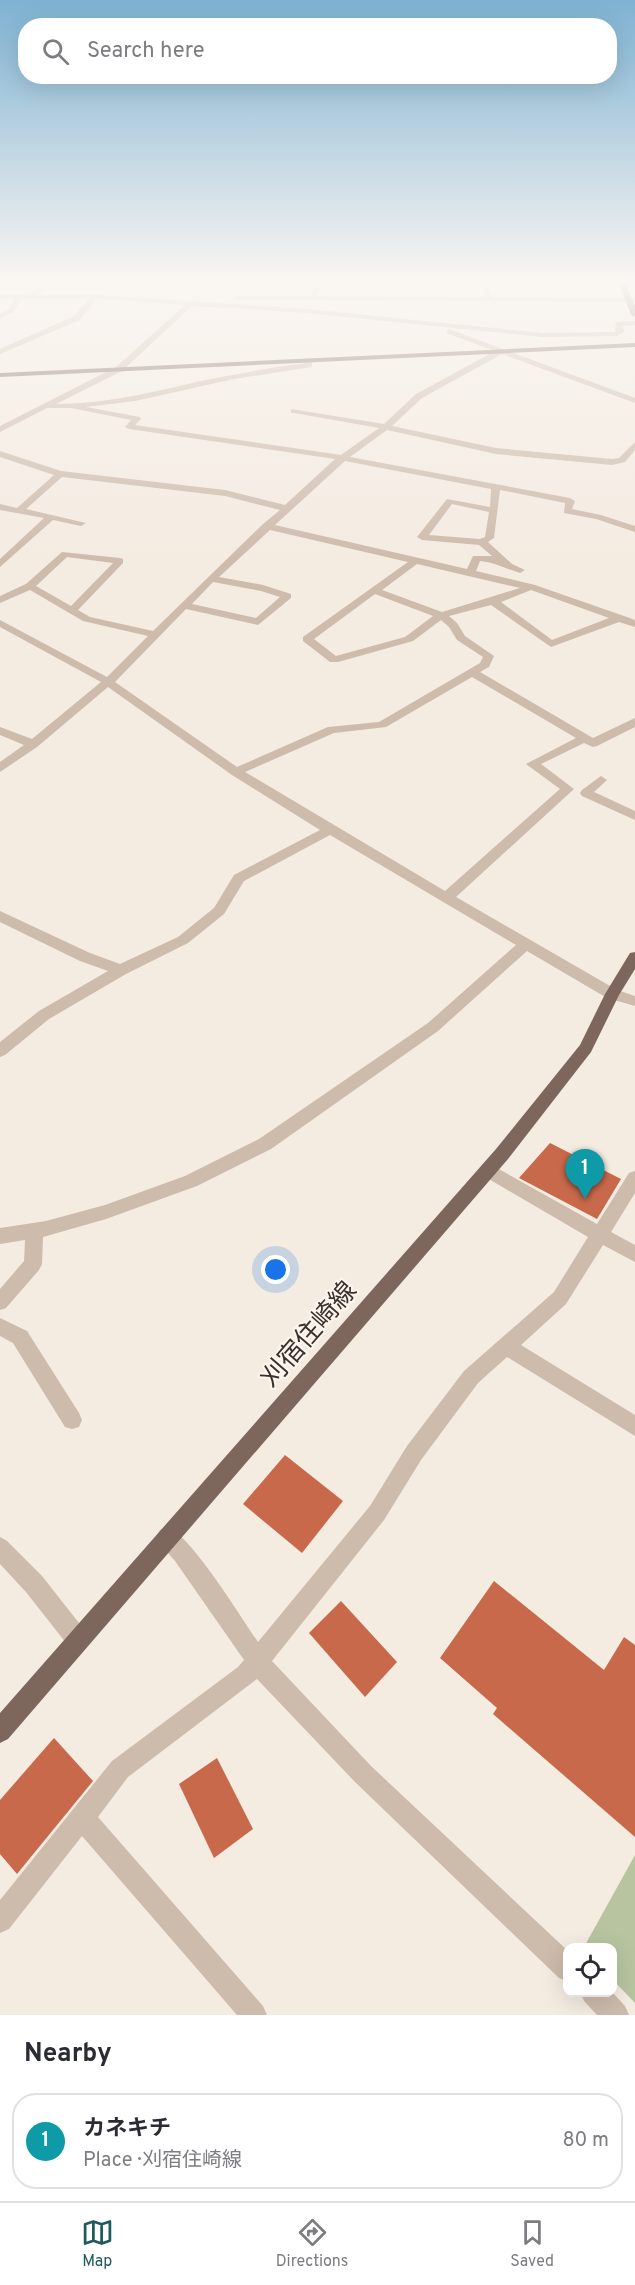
<!DOCTYPE html>
<meta charset="utf-8">
<style>
body{margin:0;font-family:Overpass,"Noto Sans JP",sans-serif;background:#f2f2f3;color:#2b2b33}
.controls{position:absolute;right:18px;bottom:18px;display:grid;overflow:hidden;border-radius:12px;box-shadow:0 6px 24px #0002}
.controls button{width:54px;height:54px;display:grid;place-items:center;padding:0;border:0;border-bottom:2px solid #e1e1e2;background:#fff;color:#2b2b33;font:30px sans-serif}
.you{position:absolute;left:276px;top:1270px;width:21px;height:21px;margin:-15px;border:4px solid #fff;border-radius:50%;background:#1a73e8;box-shadow:0 0 0 9px #1a73e833}
.badge{display:grid;place-items:center;width:39px;height:39px;border-radius:50%;background:#1f5a5e;color:#fff;font-size:20px;font-weight:700}
.pin{position:absolute;translate:-50% -50px;filter:drop-shadow(0 2px 3px #0008)}
.pin::after{content:'';position:absolute;top:32px;width:21px;height:18px;background:inherit;clip-path:polygon(0 0,100% 0,50% 100%)}
.list{margin:0;padding:0;list-style:none}
h2{display:flex;justify-content:space-between;align-items:center;height:78px;margin:0;padding:0 24px;font-size:26px}
h2 small{font-size:20px;font-weight:400;color:#7c7c81}
.list li{display:grid;grid-template-columns:39px 1fr auto;gap:18px;align-items:center;box-sizing:border-box;height:96px;margin:0 12px 12px;padding:0 12px;border:2px solid #e1e1e2;border-radius:24px}
.list b{display:block;font-size:22px;white-space:nowrap}
.list p{margin:0;font-size:20px;white-space:nowrap;color:#7c7c81}
.list em{font-size:20px;font-style:normal;color:#7c7c81}
.icon{flex:none;width:33px;height:33px;fill:none;stroke:currentColor;stroke-width:2;stroke-linecap:round;stroke-linejoin:round}
.map{position:relative;flex:none;width:635px;height:2015px;overflow:hidden}
.search{position:absolute;background:#fff;box-shadow:0 6px 24px #0002;left:18px;right:18px;top:18px;height:66px;display:flex;align-items:center;gap:15px;box-sizing:border-box;padding:0 21px;border-radius:24px;color:#7c7c81;font-size:22px}
.sheet{height:186px;background:#fff}
nav{display:flex;justify-content:space-around;align-items:center;box-sizing:border-box;height:84px;border-top:2px solid #e1e1e2;background:#fff;font-size:16px;color:#7c7c81}
nav a{display:grid;justify-items:center;gap:3px}
nav .on{color:#1f5a5e}
.map>svg:first-child{display:block}
.green{fill:#b8c4a0}
.building{fill:#c8694b}
.lines{fill:none;stroke-linecap:round;stroke-linejoin:round}
.minor{fill:#cdbbac;fill-rule:evenodd}
.major{fill:#7d675c;fill-rule:evenodd}
.labels{text-anchor:middle;stroke-width:4.5;stroke-linejoin:round;paint-order:stroke}
.near-street-label{font-size:26px;fill:#3b302b;stroke:#fbf5ee}
</style>
<div class="map">
<svg width="635" height="2015" viewBox="0 0 635 2015">
<rect width="100%" height="100%" fill="#f4ebe1"/>
<!-- green -->
<path class="green" d="M635 1855V2003L613 1980 612 1948 584 1947Z"/>
<!-- building -->
<g class="building">
<path d="M550 1143 621 1179 597 1219 519 1178Z"/>
<path d="M285 1455 343 1501 302 1553 243 1504Z"/>
<path d="M494 1581 604 1670 624 1637 635 1645V1837L493 1714 497 1708 440 1658Z"/>
<path d="M341 1601 397 1662 365 1697 309 1633Z"/>
<path d="M54 1738 93 1781 17 1874 0 1854V1800Z"/>
<path d="M217 1758 253 1829 214 1858 179 1784Z"/>
</g>
<g class="lines">
<!-- minor -->
<g class="minor">
<path d="M47 280H54L37 295H101L306 309 543 333 615 332 616 322 635 321V325L623 326 624 332 617 336 543 337 306 313 192 306 122 371 56 404C106 404 153 392 201 381 235 374 270 368 305 363L304 360 308 358 312 360V367L234 379 135 401 86 407 140 417 141 419 135 425 341 455 379 428 294 413H291V409L384 424 416 394 495 351 446 333 449 329 635 398V403L502 354 422 398 392 426 496 448 612 459 619 458 635 442V450L625 462 612 465 496 454 387 430 350 457 570 498 575 501 572 509 601 515 635 526V532L596 519 564 513 565 503 500 490 494 538 488 542 512 564 525 570 520 573C503 568 498 563 480 561L476 571 535 585 624 616 635 620V627L619 622 551 647 491 605 449 616 457 623 465 636 494 656 489 667 480 672 593 738 635 718V727L597 746 593 747 584 743 541 764 574 789 456 897 617 990 635 996V1006L607 998 527 951 438 1031 271 1149 197 1186 106 1219 43 1237 42 1264 39 1270 6 1308 0 1310V1289L24 1261 25 1240 0 1244V1228L46 1221 105 1205 185 1176 259 1139 428 1023 516 945 330 835 244 881 224 914 188 943 126 974 49 1019 5 1055 0 1057V1042L39 1011 108 971 80 961 0 922V911L90 953 120 964 178 937 214 908 234 875 320 830 232 775 108 687 37 747 0 772V762L24 745 0 735V727L32 739 101 682 0 627V620L107 677 148 636 83 621 30 590 0 603V596L26 584 62 552 120 558 123 559V563L78 610 90 617 153 631 263 524 280 510 225 496 62 477 26 509 86 523 81 526 53 520 0 567V559L44 518 0 510V504L17 508 54 475 0 457V451L61 471 225 490 285 505 335 459 129 429 125 427 131 420 71 408H47L0 432V426L116 367 185 305 96 299 80 320 0 354V349L74 316 89 299H22L13 312 0 319V314L8 310 15 299H0V295H28ZM345 461 491 489 490 507 447 499 417 537 422 540 479 545 492 556H473L467 569 275 525ZM452 504 489 512 485 537 480 539 429 535ZM270 530 408 562 303 637V641L330 662H338L413 641 441 620 449 627 457 640 483 657 480 663 379 722 328 727 237 767 115 682 186 609 258 625 291 598V594L263 585 219 577ZM67 557 113 563 71 606 36 586ZM417 564 520 588 442 612 382 590ZM213 582 261 591 280 597 256 618 192 604ZM531 590 609 618 552 640 501 602ZM375 594 433 616 405 637 336 656 314 639ZM472 677 576 738 526 764 560 789 445 891 245 772 334 733 386 727Z"/>
<path d="M319 280H325L316 296 485 297 479 280H485L492 297 635 298V302L236 300 233 298 236 296H310Z"/>
<path d="M601 776 607 780 594 792 635 811V820L582 796 580 793 582 790Z"/>
<path d="M488 1163 597 1224 629 1173 635 1171V1193L611 1232 635 1245V1262L603 1245 566 1304 521 1345 635 1415V1436L507 1357 478 1383 421 1460 384 1520 272 1661 371 1766 568 1951V1982L559 1978 355 1782 257 1679 128 1777 98 1817 263 2006 267 2015H237L82 1836 9 1929 0 1933V1900L112 1761 238 1667 244 1660 175 1561 160 1544 156 1537 160 1530 167 1526C192 1537 240 1616 258 1642L370 1506 407 1446 464 1371 554 1292 588 1237 482 1175 480 1170 482 1165Z"/>
<path d="M0 1318 27 1331 79 1413 82 1420 79 1427 72 1429 65 1427 13 1343 0 1336Z"/>
<path d="M0 1537 7 1541 42 1576 86 1632 89 1640 86 1648 78 1651 70 1648 26 1592 0 1564Z"/>
<path d="M580 1992H612L625 2006 629 2015H597L584 2001Z"/>
</g>
<!-- major -->
<g class="major">
<path d="M618 280H624L635 306V317L631 315Z"/>
<path d="M635 343V347L0 377V373Z"/>
<path d="M635 952V969L619 995 591 1052 508 1159 8 1739 0 1743V1713L496 1149 580 1045 605 994 630 953Z"/>
</g>
</g>
<!-- sky -->
<linearGradient id="sky" x2="0" y2="1"><stop stop-color="#7eb2d2"/><stop offset="0.5" stop-color="#faf6f2"/><stop offset="1" stop-color="#faf6f2" stop-opacity="0"/></linearGradient>
<rect width="635" height="562" fill="url(#sky)"/>
<g class="labels">
<!-- near-street labels -->
<g class="near-street-label">
<text transform="translate(308 1334) rotate(-49)" y="9">刈宿住崎線</text>
</g>
</g>
</svg>
<div class="controls">
<button><svg class="icon" aria-label="locate" viewBox="0 0 24 24"><circle cx="12" cy="12" r="6"/><path d="M12 2v4M12 18v4M2 12h4M18 12h4"/></svg></button>
</div>
<div class="you"></div>
<div class="pin badge" style="left:585px;top:1199px;background:#0f9aa8">1</div>
<div class="search"><svg class="icon" aria-label="search" viewBox="0 0 24 24"><circle cx="10" cy="10" r="6"/><path d="M15 15l6 6"/></svg>Search here</div>
</div>
<section class="sheet">
<h2>Nearby<small></small></h2>
<ul class="list">
<li><span class="badge" style="background:#0f9aa8">1</span><div><b>カネキチ</b><p>Place · 刈宿住崎線</p></div><em>80 m</em></li>
</ul>
</section>
<nav>
<a class="on"><svg class="icon" aria-label="map" viewBox="0 0 24 24"><path d="M3 6l6-2 6 2 6-2v14l-6 2-6-2-6 2zM9 4v14M15 6v14"/></svg>Map</a>
<a><svg class="icon" aria-label="directions" viewBox="0 0 24 24"><path d="M12 3l9 9-9 9-9-9zM9 14v-3h6M13 9l2 2-2 2"/></svg>Directions</a>
<a><svg class="icon" aria-label="saved" viewBox="0 0 24 24"><path d="M7 4h10v16l-5-4-5 4z"/></svg>Saved</a>
</nav>
